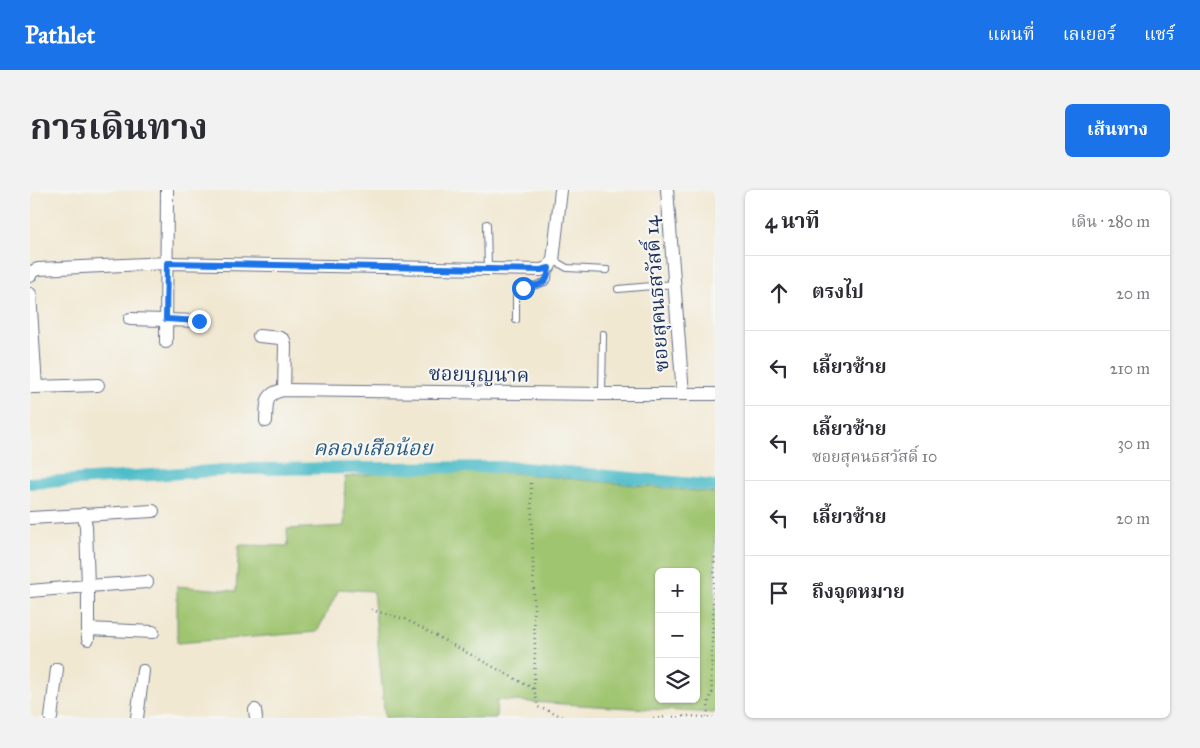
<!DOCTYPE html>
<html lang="th">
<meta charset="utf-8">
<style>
body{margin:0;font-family:"IM FELL Great Primer","Noto Serif Thai",serif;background:#f2f2f3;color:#2b2b33}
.controls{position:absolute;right:15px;bottom:15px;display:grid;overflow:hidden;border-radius:8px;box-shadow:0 1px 4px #0004}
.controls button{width:45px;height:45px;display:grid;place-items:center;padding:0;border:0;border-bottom:1px solid #e1e1e2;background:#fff;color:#2b2b33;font:25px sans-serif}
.stop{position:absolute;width:15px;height:15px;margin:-11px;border:4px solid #1a73e8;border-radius:50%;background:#fff}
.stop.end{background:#1a73e8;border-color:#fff;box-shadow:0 1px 5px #0008}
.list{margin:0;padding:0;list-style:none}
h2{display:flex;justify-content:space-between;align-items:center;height:65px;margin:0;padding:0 20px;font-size:21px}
h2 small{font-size:16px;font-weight:400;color:#7c7c81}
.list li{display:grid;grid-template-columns:32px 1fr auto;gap:15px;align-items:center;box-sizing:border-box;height:75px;padding:0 20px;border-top:1px solid #e1e1e2}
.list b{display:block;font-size:19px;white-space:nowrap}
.list p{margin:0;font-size:16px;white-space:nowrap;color:#7c7c81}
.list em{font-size:16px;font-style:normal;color:#7c7c81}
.icon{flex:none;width:28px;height:28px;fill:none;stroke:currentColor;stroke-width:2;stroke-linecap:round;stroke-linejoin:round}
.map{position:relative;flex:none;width:685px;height:528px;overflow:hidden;border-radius:8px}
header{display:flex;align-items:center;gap:30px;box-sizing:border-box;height:70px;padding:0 25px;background:#1a73e8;color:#fff}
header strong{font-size:24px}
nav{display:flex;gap:28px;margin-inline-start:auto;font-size:18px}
.intro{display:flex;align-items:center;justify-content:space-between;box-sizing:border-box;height:120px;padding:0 30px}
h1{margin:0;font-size:35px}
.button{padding:12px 22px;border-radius:8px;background:#1a73e8;color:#fff;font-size:18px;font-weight:700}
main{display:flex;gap:30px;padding:0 30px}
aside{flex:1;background:#fff;border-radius:8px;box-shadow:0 1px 4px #0004}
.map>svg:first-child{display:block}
.green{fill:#9fc570;stroke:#5d7a67;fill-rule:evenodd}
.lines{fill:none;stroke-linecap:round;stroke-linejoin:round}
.canal{stroke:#4fbdc9;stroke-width:12}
.service-casing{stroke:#667087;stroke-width:8}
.minor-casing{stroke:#667087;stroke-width:14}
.path{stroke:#667087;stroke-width:2.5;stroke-dasharray:1 4;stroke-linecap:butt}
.service{stroke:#fff;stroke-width:6}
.minor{stroke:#fff;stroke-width:12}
.route{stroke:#1a73e8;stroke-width:6}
.labels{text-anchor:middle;stroke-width:4.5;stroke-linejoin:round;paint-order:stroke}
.street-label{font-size:20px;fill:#1b2f5e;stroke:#f6f6f2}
.water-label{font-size:21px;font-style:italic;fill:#2b5a7e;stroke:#f6f6f2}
</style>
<header>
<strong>Pathlet</strong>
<nav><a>แผนที่</a><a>เลเยอร์</a><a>แชร์</a></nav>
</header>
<div class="intro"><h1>การเดินทาง</h1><a class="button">เส้นทาง</a></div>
<main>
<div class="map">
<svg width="685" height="528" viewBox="0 0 685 528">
<rect width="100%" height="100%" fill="#f6f6f2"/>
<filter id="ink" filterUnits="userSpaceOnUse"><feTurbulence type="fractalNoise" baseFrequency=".02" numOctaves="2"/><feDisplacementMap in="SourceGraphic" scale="10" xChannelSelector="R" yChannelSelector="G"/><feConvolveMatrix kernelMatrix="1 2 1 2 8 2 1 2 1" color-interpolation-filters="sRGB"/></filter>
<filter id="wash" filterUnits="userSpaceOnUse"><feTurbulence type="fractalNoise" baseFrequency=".0096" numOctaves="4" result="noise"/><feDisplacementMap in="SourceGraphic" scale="20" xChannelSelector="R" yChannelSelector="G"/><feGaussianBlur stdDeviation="1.12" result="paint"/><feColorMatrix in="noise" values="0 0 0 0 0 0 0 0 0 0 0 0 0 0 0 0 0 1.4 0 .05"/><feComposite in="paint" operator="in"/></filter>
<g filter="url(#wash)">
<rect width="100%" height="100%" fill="#f1e8d2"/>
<!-- green -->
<path class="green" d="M376 281 482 283 685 303V523L467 510 466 528H355L343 401 309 399 287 442 147 453V396L206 401 209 355 258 356 257 339 314 336 315 287ZM629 382H666V509H629Z"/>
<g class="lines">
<!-- canal -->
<path class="canal" d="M0 293 213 279 483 277 685 296"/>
</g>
</g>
<g filter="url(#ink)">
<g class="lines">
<!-- service casing -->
<g class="service-casing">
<g id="service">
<path d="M457 34 458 79"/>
<path d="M523 70 537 78 577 80"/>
<path d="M588 99 644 94"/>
<path d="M486 130V106L488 101 515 92 518 89 519 77"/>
<path d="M572 204 573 144"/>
</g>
</g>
<!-- minor casing -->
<g class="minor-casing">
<g id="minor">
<path d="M637 0 653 204"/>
<path d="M0 86 1 82 8 79 137 73 511 80 519 77 523 70 531 0"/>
<path d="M0 104 6 197H0"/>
<path d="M100 129 169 131"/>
<path d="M229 146 250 148 254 150 255 155 254 200"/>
<path d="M136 152 137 0"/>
<path d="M6 197 68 195"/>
<path d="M236 231C237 214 234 203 254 200L572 204H685"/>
<path d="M0 328 123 321"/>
<path d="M0 401 58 396 56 336 53 324"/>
<path d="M58 439 123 442"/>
<path d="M58 449V396L117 392"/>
<path d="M225 520 226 528"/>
<path d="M21 528 27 479"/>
<path d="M107 528 113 481"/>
</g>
</g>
<!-- path -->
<g class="path">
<path d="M501 293 505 460 504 499 508 517 536 528"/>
<path d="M341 420 375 429 504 499"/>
<path d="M682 503 681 486 685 363"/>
<path d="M677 527 679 510 682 503H685"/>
<path d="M623 528 659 526 685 528"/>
</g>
<!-- service -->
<use href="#service" class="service"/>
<!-- minor -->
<use href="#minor" class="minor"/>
</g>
</g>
<g class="lines" filter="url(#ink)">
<!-- route -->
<path class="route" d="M169 131 136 129 137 73 511 80 519 78C517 97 511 93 493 98"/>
</g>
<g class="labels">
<!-- street labels -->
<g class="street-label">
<text transform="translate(626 104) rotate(-94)" y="7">ซอยสุคนธสวัสดิ์ 14</text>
<text transform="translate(449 184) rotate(1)" y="7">ซอยบุญนาค</text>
</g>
<!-- water labels -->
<g class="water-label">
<text x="343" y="265">คลองเสือน้อย</text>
</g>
</g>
</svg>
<div class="controls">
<button>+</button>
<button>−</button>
<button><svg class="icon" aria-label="layers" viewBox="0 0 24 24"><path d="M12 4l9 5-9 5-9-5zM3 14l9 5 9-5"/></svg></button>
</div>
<div class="stop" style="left:493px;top:98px"></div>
<div class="stop end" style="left:169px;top:131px"></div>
</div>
<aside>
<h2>4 นาที<small>เดิน · 280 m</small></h2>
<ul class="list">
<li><svg class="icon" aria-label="ahead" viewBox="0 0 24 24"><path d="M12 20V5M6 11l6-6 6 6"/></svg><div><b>ตรงไป</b></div><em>20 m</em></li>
<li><svg class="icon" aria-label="left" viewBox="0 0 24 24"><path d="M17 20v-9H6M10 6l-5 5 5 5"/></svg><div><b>เลี้ยวซ้าย</b></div><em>210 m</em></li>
<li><svg class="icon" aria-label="left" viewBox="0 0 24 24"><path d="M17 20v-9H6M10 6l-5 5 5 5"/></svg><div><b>เลี้ยวซ้าย</b><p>ซอยสุคนธสวัสดิ์ 10</p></div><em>30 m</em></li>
<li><svg class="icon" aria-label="left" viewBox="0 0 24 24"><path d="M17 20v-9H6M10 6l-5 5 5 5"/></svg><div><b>เลี้ยวซ้าย</b></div><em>20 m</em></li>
<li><svg class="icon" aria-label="arrive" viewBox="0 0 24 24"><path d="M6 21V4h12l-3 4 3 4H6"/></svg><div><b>ถึงจุดหมาย</b></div></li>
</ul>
</aside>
</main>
